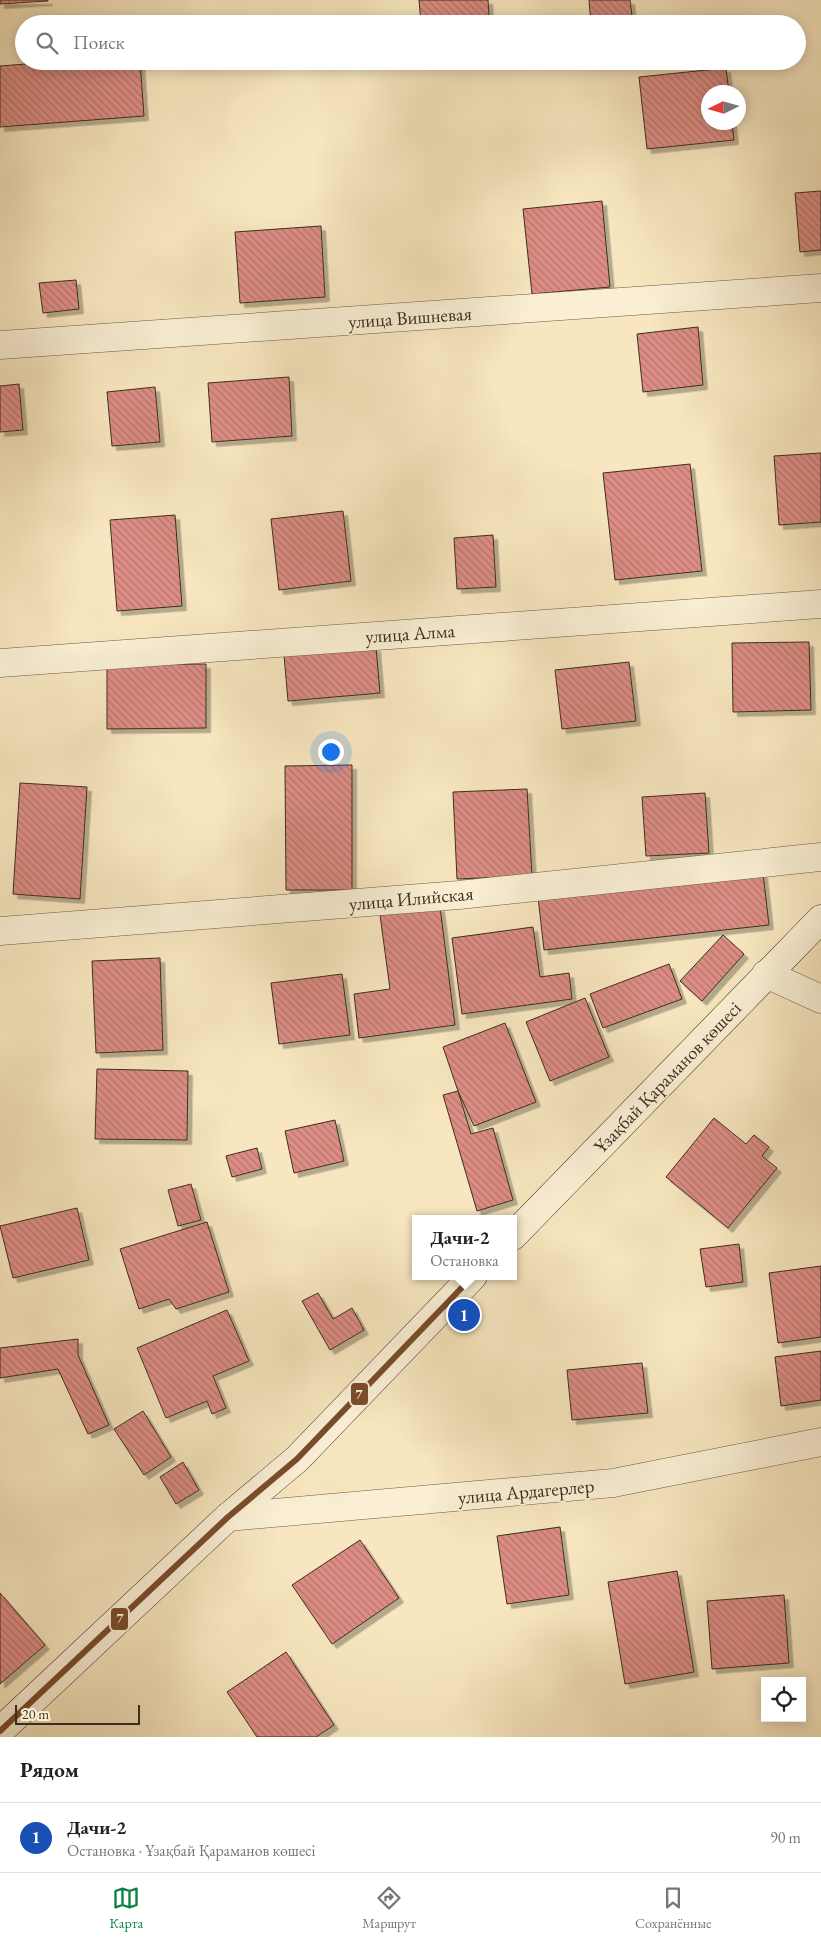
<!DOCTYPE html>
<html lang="ru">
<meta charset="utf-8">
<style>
body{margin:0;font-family:"EB Garamond",serif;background:#f2f2f2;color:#222}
.controls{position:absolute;right:15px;bottom:15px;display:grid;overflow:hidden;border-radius:0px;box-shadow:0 2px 12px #0003}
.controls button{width:45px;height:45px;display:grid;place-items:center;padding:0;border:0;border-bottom:1px solid #e0e0e0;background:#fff;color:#222;font:25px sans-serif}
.compass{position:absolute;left:701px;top:85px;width:45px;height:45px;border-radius:50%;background:#fff;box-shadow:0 2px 12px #0003;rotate:265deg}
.scale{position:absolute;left:15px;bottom:12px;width:125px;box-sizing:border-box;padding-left:5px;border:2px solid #3c2e1e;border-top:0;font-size:14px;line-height:18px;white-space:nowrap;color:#3c2e1e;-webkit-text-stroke:4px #faefd5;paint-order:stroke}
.you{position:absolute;left:330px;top:751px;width:18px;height:18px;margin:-12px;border:4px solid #fff;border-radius:50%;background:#1a73e8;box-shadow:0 0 0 8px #1a73e833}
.badge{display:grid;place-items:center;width:32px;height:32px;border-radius:50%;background:#0b8043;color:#fff;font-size:16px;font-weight:700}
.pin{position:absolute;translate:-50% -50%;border:2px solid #fff;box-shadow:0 1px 5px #0006}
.popup{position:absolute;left:412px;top:1215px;width:105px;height:65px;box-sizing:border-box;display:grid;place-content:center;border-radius:0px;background:#fff;filter:drop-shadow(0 1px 4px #0005);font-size:16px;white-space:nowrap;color:#767676}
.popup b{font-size:19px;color:#222}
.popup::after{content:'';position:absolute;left:50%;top:100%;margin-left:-10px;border:10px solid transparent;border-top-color:#fff}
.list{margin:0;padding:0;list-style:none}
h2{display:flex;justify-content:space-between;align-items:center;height:65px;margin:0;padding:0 20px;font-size:21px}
h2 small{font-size:16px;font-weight:400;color:#767676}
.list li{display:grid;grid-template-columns:32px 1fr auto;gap:15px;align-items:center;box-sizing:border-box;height:70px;padding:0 20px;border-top:1px solid #e0e0e0}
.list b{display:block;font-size:19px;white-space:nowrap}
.list p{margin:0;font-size:16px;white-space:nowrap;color:#767676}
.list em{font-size:16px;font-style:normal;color:#767676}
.icon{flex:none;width:28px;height:28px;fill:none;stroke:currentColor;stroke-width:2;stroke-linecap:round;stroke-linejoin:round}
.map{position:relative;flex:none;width:821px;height:1737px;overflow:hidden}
.search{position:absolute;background:#fff;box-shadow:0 2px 12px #0003;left:15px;right:15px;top:15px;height:55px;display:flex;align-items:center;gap:12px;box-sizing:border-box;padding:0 18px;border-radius:28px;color:#767676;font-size:19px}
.sheet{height:135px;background:#fff}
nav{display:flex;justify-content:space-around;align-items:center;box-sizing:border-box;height:70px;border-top:1px solid #e0e0e0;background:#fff;font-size:14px;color:#767676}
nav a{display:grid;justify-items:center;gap:2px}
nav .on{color:#0b8043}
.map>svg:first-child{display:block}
.building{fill:url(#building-back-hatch);stroke:#3c2e1e;filter:url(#shadow)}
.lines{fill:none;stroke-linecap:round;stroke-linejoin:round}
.street-casing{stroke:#6b5c46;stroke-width:29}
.secondary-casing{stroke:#3c2e1e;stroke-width:29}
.street{stroke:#faefd5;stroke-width:28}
.secondary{stroke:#faefd5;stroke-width:28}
.bus-1-casing{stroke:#faefd5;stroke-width:10}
.bus-1{stroke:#7a4b2a;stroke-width:6}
.labels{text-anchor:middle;stroke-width:4;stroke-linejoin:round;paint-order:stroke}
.street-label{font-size:19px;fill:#3c2e1e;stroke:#faefd5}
.line-badge{stroke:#faefd5;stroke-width:2}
.badge-label{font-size:14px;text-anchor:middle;font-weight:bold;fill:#fff}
</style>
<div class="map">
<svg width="821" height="1737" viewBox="0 0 821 1737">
<defs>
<pattern id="building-back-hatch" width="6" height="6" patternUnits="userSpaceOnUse" patternTransform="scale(1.25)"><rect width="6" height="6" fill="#dd8d85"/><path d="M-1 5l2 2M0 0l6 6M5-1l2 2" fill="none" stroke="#b4746c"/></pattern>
<filter id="shadow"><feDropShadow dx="4.5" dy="4.5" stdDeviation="0" flood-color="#0004"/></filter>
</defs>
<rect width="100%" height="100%" fill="#f7e6bf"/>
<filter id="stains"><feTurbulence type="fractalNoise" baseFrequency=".004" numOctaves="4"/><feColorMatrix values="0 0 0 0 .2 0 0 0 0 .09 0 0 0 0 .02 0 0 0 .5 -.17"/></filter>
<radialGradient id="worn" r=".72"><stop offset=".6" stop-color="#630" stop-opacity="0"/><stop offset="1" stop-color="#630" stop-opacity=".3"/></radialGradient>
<!-- building -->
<g class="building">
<path d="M0 0H48V1L0 4Z"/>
<path d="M419 0H488L489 16 421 23Z"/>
<path d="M589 0H630L633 24H591Z"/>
<path d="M65 61H140L144 116 0 127V66Z"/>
<path d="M726 68 729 92H708V122H732L734 140 647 149 639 77Z"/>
<path d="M821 191V250L800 252 795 193Z"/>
<path d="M602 201 610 287 532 294 523 209Z"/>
<path d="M321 226 325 297 240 303 235 232Z"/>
<path d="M76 280 79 309 43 313 39 283Z"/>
<path d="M698 327 703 385 643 392 637 334Z"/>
<path d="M289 377 292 436 212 442 208 383Z"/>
<path d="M19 384 23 430 0 432V386Z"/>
<path d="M155 387 160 442 112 446 107 392Z"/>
<path d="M821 453V522L779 525 774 456Z"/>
<path d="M690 464 702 571 615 580 603 473Z"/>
<path d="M343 511 351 581 279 590 271 519Z"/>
<path d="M175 515 182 606 117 611 110 520Z"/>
<path d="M493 535 496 587 457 589 454 538Z"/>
<path d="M809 642 811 710 733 712 732 643Z"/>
<path d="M376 647 380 693 288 701 284 655Z"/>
<path d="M629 662 636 721 562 729 555 670Z"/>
<path d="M206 664V728L107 729V665Z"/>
<path d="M352 765V890H286L285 766Z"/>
<path d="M20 783 87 787 80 899 13 894Z"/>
<path d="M527 789 532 876 457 879 453 792Z"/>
<path d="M705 793 709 853 646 856 642 797Z"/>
<path d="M763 873 769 925 544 950 538 897Z"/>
<path d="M440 907 455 1025 359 1038 354 994 390 989 380 915Z"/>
<path d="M533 927 540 977 569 973 572 999 462 1014 452 938Z"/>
<path d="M723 935 744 954 702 1001 680 981Z"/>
<path d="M160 958 163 1050 96 1053 92 961Z"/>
<path d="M669 964 682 999 603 1028 590 994Z"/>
<path d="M342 974 350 1035 279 1044 271 983Z"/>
<path d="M585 998 609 1057 550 1081 526 1022Z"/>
<path d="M505 1023 536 1102 474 1126 458 1091 443 1047Z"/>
<path d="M97 1069 188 1071 187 1140 95 1139Z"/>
<path d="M458 1091 471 1134 493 1128 513 1200 477 1211 443 1095Z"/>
<path d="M714 1118 746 1144 754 1135 769 1147 762 1156 777 1168 728 1228 666 1177Z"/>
<path d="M335 1120 344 1161 294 1173 285 1131Z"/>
<path d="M257 1148 262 1169 232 1177 226 1156Z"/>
<path d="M191 1184 201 1220 178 1226 168 1190Z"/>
<path d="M77 1208 89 1260 13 1278 0 1226Z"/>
<path d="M207 1222 229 1292 176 1309 169 1299 139 1309 120 1249Z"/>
<path d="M739 1244 743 1282 706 1287 700 1249Z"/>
<path d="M821 1266V1337L778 1343 769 1273Z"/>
<path d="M318 1293 333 1319 352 1308 364 1330 330 1350 302 1301Z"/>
<path d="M227 1310 249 1361 213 1376 226 1408 212 1414 207 1401 166 1418 137 1348Z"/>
<path d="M78 1339V1355L109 1425 88 1434 58 1369 0 1378V1348Z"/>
<path d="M821 1351V1400L781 1406 775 1357Z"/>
<path d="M642 1363 648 1413 572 1420 567 1370Z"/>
<path d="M143 1411 171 1457 144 1475 114 1429Z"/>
<path d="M183 1462 199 1490 176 1504 160 1477Z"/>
<path d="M560 1527 569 1595 507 1604 497 1536Z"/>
<path d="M360 1540 399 1598 332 1644 292 1585Z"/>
<path d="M677 1571 694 1672 625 1684 608 1582Z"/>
<path d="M0 1593 45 1645 0 1684Z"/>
<path d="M784 1595 789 1663 712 1669 707 1601Z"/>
<path d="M286 1652 334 1725 316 1737H257L227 1692Z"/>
</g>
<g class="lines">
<!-- street casing -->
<g class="street-casing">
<g id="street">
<path d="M0 345 821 288"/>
<path d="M0 663 821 604"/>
<path d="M0 931 459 895 821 857"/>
<path d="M766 974 821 999"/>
<path d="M228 1517 613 1483 821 1442"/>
</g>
</g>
<!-- secondary casing -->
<g class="secondary-casing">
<g id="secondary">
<path d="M513 1236 821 919"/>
<path d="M0 1731 228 1517 297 1459 473 1276"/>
</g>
</g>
<!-- street -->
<use href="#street" class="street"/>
<!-- secondary -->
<use href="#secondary" class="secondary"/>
<!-- bus-1 casing -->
<g class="bus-1-casing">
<path id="bus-1" d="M0 1731 228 1517 297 1459 473 1276"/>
</g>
<!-- bus-1 -->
<use href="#bus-1" class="bus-1"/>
</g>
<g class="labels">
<!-- street labels -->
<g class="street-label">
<text transform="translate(410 317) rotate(-4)" y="7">улица Вишневая</text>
<text transform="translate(410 633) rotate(-4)" y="7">улица Алма</text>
<text transform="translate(411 898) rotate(-5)" y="7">улица Илийская</text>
<text transform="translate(667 1077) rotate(-46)" y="7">Ұзақбай Қараманов көшесі</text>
<text transform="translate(526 1491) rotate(-5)" y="7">улица Ардагерлер</text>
</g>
</g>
<g class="line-badge">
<rect x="350" y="1382" width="19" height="24" rx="5" fill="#7a4b2a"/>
<rect x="110" y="1607" width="19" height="24" rx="5" fill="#7a4b2a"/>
</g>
<g class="badge-label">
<text x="359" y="1399">7</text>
<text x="120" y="1623">7</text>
</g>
<rect width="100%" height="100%" filter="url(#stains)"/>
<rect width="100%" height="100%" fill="url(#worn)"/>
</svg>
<div class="controls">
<button><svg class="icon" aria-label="locate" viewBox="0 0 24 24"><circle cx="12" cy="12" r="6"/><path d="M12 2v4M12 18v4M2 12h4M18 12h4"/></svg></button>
</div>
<svg class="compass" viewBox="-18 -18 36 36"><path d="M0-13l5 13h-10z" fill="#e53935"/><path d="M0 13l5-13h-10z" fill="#767676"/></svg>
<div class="scale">20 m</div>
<div class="you"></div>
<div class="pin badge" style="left:464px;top:1315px;background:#1a4fb4">1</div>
<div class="popup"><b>Дачи-2</b>Остановка</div>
<div class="search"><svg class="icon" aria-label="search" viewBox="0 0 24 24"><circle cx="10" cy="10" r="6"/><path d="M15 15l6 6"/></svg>Поиск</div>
</div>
<section class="sheet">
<h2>Рядом<small></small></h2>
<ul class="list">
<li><span class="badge" style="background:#1a4fb4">1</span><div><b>Дачи-2</b><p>Остановка · Ұзақбай Қараманов көшесі</p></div><em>90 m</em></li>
</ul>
</section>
<nav>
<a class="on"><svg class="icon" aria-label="map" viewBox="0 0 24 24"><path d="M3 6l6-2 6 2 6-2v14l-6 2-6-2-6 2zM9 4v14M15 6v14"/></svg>Карта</a>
<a><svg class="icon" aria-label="directions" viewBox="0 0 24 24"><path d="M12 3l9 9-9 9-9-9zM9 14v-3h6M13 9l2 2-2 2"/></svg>Маршрут</a>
<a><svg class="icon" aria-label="saved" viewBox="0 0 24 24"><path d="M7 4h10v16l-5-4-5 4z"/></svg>Сохранённые</a>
</nav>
